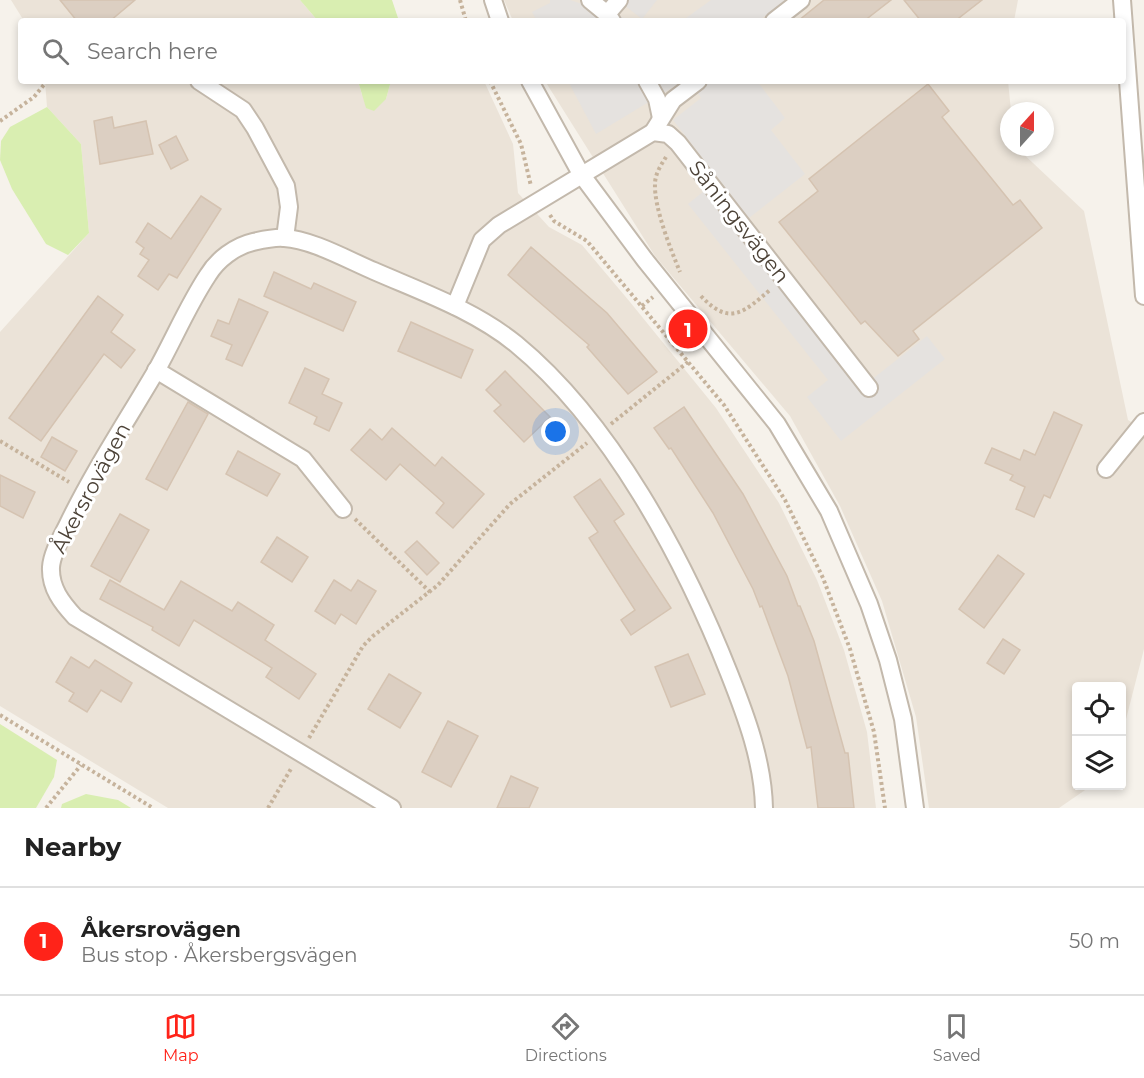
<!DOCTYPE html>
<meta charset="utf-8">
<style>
body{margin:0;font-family:Montserrat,sans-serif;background:#f6f6f6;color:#222}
.controls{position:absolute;right:18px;bottom:18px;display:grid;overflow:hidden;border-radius:6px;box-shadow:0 3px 9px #0003}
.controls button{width:54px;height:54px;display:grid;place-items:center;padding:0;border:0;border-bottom:2px solid #e0e0e0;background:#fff;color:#222;font:30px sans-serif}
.compass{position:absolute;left:1000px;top:102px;width:54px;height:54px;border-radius:50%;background:#fff;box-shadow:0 3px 9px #0003;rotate:21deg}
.you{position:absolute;left:556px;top:432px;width:21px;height:21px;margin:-15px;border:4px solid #fff;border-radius:50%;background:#1a73e8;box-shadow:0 0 0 9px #1a73e833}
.badge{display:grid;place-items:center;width:39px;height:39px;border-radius:50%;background:#ff2319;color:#fff;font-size:20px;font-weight:700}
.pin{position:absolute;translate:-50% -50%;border:3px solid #fff;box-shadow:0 2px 6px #0006}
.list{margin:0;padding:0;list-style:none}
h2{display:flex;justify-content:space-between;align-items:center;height:78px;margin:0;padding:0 24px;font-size:26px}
h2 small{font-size:20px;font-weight:400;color:#767676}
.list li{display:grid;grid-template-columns:39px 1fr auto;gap:18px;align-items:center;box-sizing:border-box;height:108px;padding:0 24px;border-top:2px solid #e0e0e0}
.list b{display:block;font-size:22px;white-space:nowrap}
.list p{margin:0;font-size:20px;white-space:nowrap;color:#767676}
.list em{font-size:20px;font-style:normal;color:#767676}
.icon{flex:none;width:33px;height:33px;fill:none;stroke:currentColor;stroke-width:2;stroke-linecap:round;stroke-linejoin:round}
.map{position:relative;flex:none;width:1144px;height:808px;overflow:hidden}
.search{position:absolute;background:#fff;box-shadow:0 3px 9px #0003;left:18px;right:18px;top:18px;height:66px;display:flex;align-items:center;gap:15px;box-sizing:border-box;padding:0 21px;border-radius:6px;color:#767676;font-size:22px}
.sheet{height:186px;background:#fff}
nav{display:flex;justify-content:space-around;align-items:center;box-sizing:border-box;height:84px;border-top:2px solid #e0e0e0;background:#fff;font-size:16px;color:#767676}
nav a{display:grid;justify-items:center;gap:3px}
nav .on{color:#ff2319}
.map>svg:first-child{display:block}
.residential{fill:#ebe3d8}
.green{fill:#d9eeb1}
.parking{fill:#e5e2df}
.building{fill:#dccfc2;stroke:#d5c3b1;stroke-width:1.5}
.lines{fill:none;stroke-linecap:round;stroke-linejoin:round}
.minor-casing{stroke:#c3b9ac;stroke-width:20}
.path{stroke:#c6b39c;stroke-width:4;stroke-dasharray:3 3;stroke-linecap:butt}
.minor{stroke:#fff;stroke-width:16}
.labels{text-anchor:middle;stroke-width:6;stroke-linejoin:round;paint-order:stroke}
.street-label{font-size:21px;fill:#4c4237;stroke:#fff}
</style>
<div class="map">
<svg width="1144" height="808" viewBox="0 0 1144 808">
<rect width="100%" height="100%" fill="#f6f2eb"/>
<!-- residential -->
<g class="residential">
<path d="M11 0H300L318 21H24Z"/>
<path d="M504 0H1018L1014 21H513Z"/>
<path d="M45 81H358L362 95 386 99 391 81H484L513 144 518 193 549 227 582 245 630 302 716 408 779 503 817 580 844 650 867 732 876 808H168L0 706V332L89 233 81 144 47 107Z"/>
<path d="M545 81H1008L1011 111 1009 147H1016L1084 211 1128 420 1144 430V649L1122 735V686H1076V786H1091L1059 808H929L916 717 882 601 840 506 790 416 655 256Z"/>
</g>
<!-- green -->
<g class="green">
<path d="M300 0H392L399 21H318Z"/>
<path d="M358 81H391L386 99 374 111 366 108Z"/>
<path d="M47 107 81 144 89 233 68 255 46 244 12 189 0 160 1 141 10 127Z"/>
<path d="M0 724 57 760 54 777 36 808H0Z"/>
<path d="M86 794 118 800 131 808H61L62 804Z"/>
</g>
<!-- parking -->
<g class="parking">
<path d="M550 0H570L633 21H537L532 12 550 3Z"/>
<path d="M629 0H657L642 19 624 5Z"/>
<path d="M711 0H787L758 21H682Z"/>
<path d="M568 81H678L680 83 596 134Z"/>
<path d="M709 81H757L785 118 771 130 805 174 749 218 673 120 701 98 697 91Z"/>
<path d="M704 191 861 388 927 336 945 359 841 441 807 397 828 380 688 204Z"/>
</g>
<!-- building -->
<g class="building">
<path d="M60 0H135L110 21H77Z"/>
<path d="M824 0H891L864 21H798Z"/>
<path d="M904 0H982L955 21H921Z"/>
<path d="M928 84 949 111 942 117 1013 205 1020 200 1042 228 913 331 919 339 898 356 865 321 861 324 779 222 818 191 809 179Z"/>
<path d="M112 117 114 128 146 121 153 154 100 164 94 121Z"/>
<path d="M176 136 188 160 171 169 159 145Z"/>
<path d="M201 196 221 209 177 278 169 274 158 290 138 276 149 260 140 254 144 248 136 242 148 223 171 239Z"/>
<path d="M531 247 607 313 657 372 628 394 587 347 589 345 508 275Z"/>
<path d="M274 272 311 289 314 283 356 302 343 331 264 296Z"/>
<path d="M98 296 123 315 111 332 135 350 121 368 104 354 41 441 9 418Z"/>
<path d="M239 299 268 312 242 366 226 359 232 345 211 336 218 320 229 324Z"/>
<path d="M411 322 473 350 461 378 398 351Z"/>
<path d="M305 368 329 379 322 394 342 403 329 431 314 424 317 417 289 403Z"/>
<path d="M505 371 550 417 524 442 494 411 501 405 486 390Z"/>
<path d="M188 402 208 414 167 490 146 479Z"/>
<path d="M684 407 743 494 787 576 798 606H800L814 641 845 753H848L854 808H818L811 747 807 748 788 676 762 606 760 607 753 589 713 513 671 448 669 449 654 428Z"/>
<path d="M1054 412 1082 425 1050 498 1044 495 1034 517 1016 509 1025 487 1010 480 1013 475 985 463 992 448 1020 460 1024 450 1035 455Z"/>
<path d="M392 428 435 466 442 457 484 494 453 528 436 513 444 503 400 464 386 480 351 450 370 429 382 440Z"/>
<path d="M52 437 77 451 65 471 41 457Z"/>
<path d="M238 451 280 474 267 496 226 474Z"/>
<path d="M0 475 35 492 23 518 0 506Z"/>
<path d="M600 479 624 514 614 521 671 608 631 635 621 620 635 610 589 538 598 532 574 497Z"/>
<path d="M120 514 149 530 120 582 91 566Z"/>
<path d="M277 537 308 557 292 582 261 562Z"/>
<path d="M417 541 439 563 427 575 405 552Z"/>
<path d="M998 555 1024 574 984 628 959 609Z"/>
<path d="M110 580 164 610 181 581 232 611 238 602 274 625 265 640 316 674 299 699 266 677 272 668 194 620 179 646 152 630 153 627 100 599Z"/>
<path d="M334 580 351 591 358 580 376 591 356 624 341 614 335 624 315 611Z"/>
<path d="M1003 639 1020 650 1004 674 987 663Z"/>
<path d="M688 654 705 694 671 707 655 667Z"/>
<path d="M71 657 89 668 95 660 132 683 121 702 101 690 87 712 69 701 74 693 56 682Z"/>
<path d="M389 674 421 693 400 728 368 709Z"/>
<path d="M448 721 478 736 451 787 422 772Z"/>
<path d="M511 776 538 788 529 808H497Z"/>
</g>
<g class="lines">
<!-- minor casing -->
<g class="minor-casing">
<g id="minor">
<path d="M493 0 500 21"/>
<path d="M590 0 607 14 612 21"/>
<path d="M1122 0 1144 296"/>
<path d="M607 14 619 0"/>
<path d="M774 21 801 0"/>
<path d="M199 81 243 110 255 128 286 186 289 207 285 238"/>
<path d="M530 81 581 174 645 260 777 424 829 511 869 604 888 660 903 719 915 808"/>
<path d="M647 81 657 99 661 118"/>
<path d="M653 132 673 100 698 81"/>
<path d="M455 306 482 240 499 225 653 132 668 134 678 143 869 388"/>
<path d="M156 370 303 459 343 509"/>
<path d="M1106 469 1144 422"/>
<path d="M392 808 75 617C62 603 50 588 51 567 52 553 61 538 67 526 93 472 126 422 156 371 174 339 188 305 208 275 217 260 235 246 253 242 262 240 275 237 284 238 311 239 350 261 374 271 422 292 474 310 516 344 611 422 684 559 729 673 746 716 763 761 764 808"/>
</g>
</g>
<!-- path -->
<g class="path">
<path d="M460 0 466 21"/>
<path d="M490 81 521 144 531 186"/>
<path d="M0 121 34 97 47 81"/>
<path d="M666 157C661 165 655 174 655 184 654 208 671 250 680 272"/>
<path d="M550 215 554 221 587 241 724 405 785 500 823 578 850 649 874 732 885 808"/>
<path d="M701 296C730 327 744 312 771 289"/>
<path d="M642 306 653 297"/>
<path d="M611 424 688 362"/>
<path d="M0 441 69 482"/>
<path d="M355 519 430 592"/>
<path d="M0 715 153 808"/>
<path d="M309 738 363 646 373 636 438 585 510 504 587 443"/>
<path d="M46 808 81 765"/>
<path d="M268 808 292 767"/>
</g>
<!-- minor -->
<use href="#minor" class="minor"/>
</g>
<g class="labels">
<!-- street labels -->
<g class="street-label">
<text transform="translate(739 222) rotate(52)" y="7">Såningsvägen</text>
<text transform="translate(91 488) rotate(-62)" y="7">Åkersrovägen</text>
</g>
</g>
</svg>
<div class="controls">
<button><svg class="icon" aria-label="locate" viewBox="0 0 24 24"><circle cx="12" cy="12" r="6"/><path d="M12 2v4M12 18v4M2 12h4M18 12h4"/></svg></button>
<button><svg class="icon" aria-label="layers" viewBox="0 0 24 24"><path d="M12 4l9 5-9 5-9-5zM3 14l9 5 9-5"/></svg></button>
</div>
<svg class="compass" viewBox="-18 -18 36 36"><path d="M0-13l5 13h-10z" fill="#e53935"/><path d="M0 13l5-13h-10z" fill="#767676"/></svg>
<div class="you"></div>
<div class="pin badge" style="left:688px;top:329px">1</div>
<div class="search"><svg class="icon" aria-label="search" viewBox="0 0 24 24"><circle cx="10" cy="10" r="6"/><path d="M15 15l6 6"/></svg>Search here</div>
</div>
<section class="sheet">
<h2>Nearby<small></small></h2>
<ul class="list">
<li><span class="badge">1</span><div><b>Åkersrovägen</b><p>Bus stop · Åkersbergsvägen</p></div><em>50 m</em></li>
</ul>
</section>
<nav>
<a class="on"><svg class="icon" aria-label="map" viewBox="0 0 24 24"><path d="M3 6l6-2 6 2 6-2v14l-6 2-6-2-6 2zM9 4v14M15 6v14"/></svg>Map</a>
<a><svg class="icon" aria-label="directions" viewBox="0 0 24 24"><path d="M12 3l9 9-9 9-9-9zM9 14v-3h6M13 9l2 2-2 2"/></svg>Directions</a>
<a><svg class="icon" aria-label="saved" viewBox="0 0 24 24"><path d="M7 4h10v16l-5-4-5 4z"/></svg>Saved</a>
</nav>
